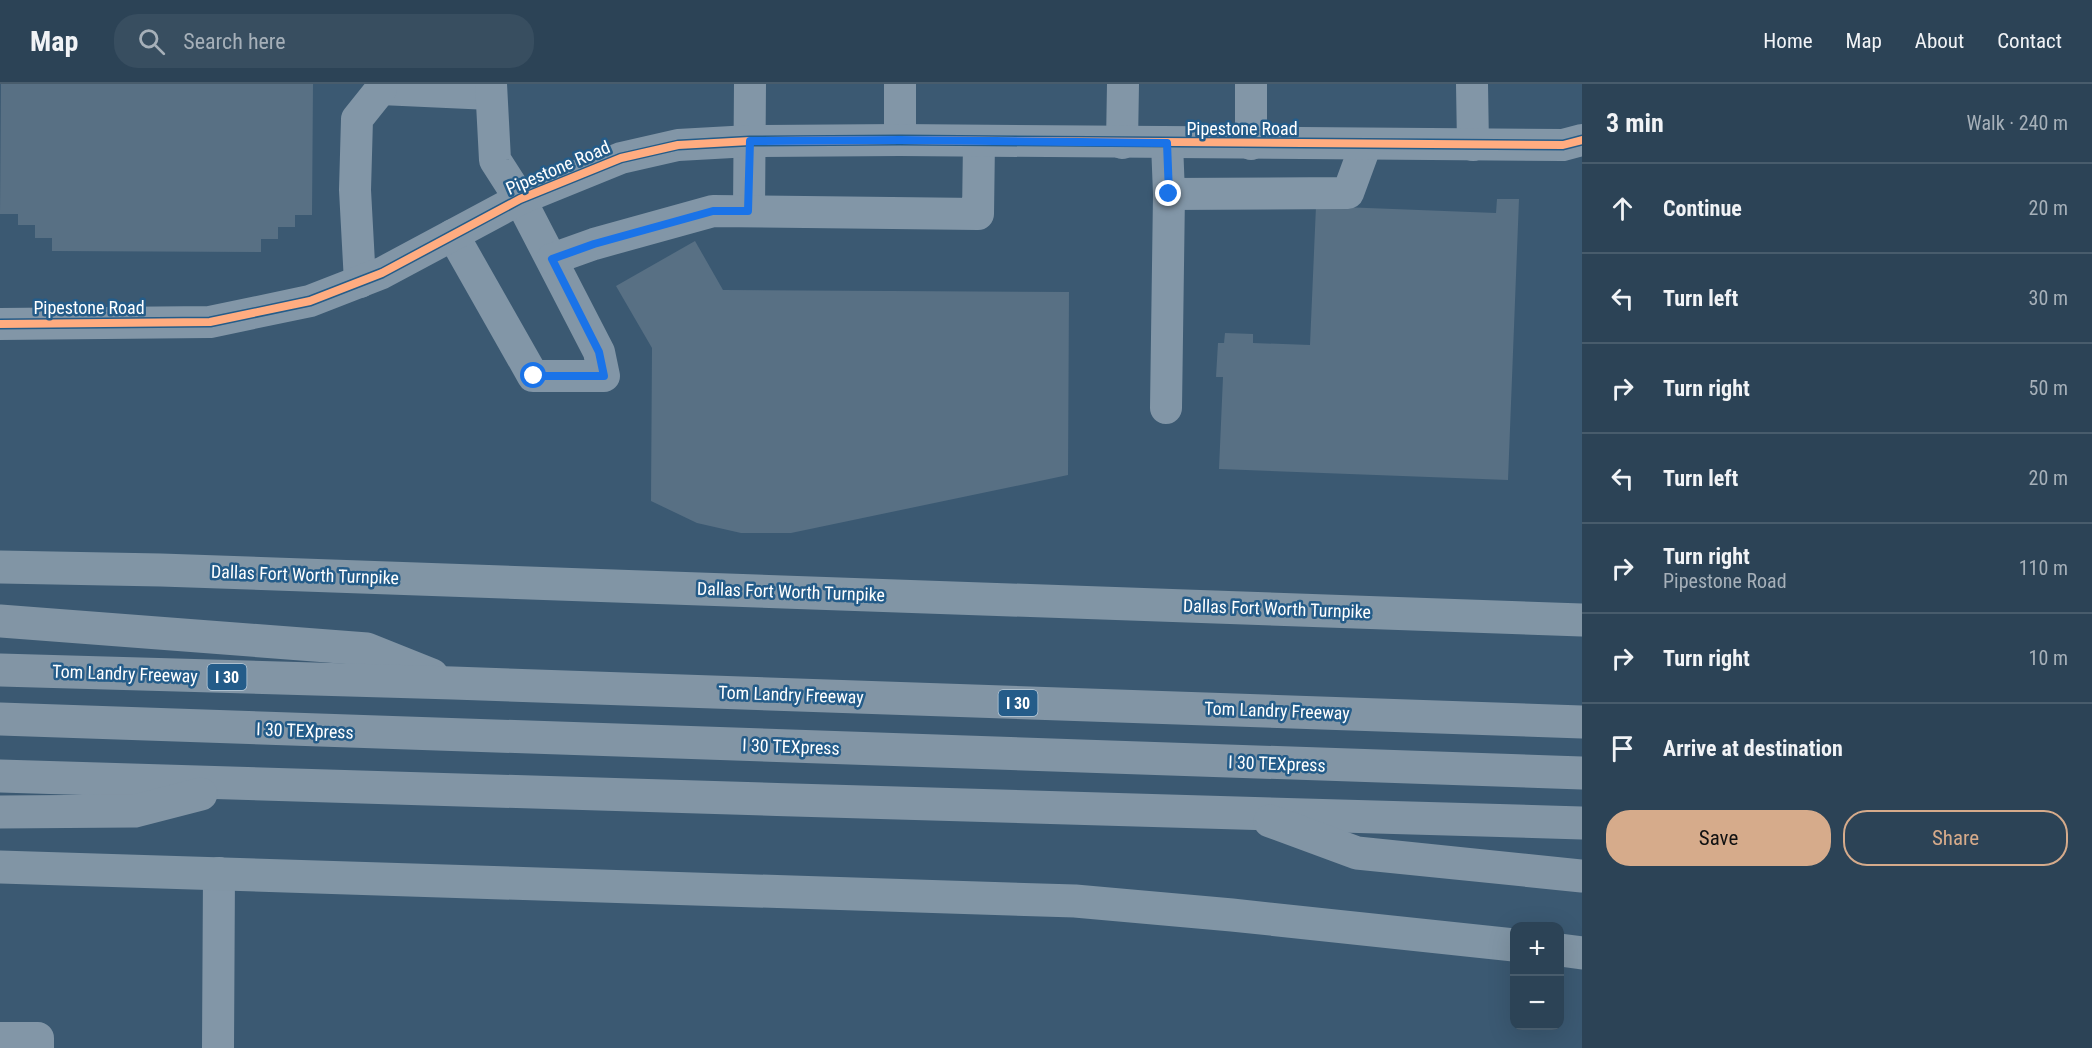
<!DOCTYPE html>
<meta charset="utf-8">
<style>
body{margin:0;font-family:"Roboto Condensed",sans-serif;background:#384e60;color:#f1f3f6}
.controls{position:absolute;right:18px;bottom:18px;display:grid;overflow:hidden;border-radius:12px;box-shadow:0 6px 24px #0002}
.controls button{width:54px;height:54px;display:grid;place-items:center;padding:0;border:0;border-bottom:2px solid #485c6c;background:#2c4356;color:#f1f3f6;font:30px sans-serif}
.stop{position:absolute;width:18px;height:18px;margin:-14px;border:4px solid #1a73e8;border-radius:50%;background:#fff}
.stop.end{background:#1a73e8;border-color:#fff;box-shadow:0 2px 6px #0008}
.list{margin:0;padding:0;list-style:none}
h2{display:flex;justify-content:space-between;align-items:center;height:78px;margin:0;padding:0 24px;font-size:26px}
h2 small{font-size:20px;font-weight:400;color:#a6b0b9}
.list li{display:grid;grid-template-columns:39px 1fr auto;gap:18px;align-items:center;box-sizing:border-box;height:90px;padding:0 24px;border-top:2px solid #485c6c}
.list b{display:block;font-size:22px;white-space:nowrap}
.list p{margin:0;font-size:20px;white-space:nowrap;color:#a6b0b9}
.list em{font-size:20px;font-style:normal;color:#a6b0b9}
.actions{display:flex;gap:12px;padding:18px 24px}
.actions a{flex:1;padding:14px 0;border:2px solid #d6ab8b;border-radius:24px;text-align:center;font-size:21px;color:#d6ab8b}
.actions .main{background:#d6ab8b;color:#111}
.icon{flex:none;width:33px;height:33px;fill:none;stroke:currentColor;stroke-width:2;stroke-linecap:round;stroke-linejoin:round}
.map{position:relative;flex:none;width:1582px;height:964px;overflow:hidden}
header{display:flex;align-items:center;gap:36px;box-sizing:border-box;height:84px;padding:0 30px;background:#2c4356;border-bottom:2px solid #485c6c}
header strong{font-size:28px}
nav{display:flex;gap:33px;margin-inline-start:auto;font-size:21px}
.search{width:420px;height:54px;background:#384e60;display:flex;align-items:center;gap:15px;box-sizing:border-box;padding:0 21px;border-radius:24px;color:#a6b0b9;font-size:22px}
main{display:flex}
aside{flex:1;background:#2c4356}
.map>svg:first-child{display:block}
.building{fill:#587084}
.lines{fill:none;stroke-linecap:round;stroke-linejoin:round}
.minor{stroke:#8296a7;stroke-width:32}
.major{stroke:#8195a5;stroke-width:33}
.highway{stroke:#8295a5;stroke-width:33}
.cycleway-casing{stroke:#245c89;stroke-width:11}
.cycleway{stroke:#ffac80;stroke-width:8}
.route{stroke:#1a73e8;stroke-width:8}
.labels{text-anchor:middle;stroke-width:5;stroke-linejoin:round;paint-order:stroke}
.shield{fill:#245c89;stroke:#bdcedc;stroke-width:1.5}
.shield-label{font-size:16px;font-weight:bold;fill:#fff}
.street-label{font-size:18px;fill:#fff;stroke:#245c89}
</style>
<header>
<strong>Map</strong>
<div class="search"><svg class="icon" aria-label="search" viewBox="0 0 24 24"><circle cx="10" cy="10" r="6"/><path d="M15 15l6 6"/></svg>Search here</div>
<nav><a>Home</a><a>Map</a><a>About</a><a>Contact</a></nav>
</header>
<main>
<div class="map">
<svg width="1582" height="964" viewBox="0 0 1582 964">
<rect width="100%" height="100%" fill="#3b5972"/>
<!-- building -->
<g class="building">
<path d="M1 0H313L312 131H295V143H278V155H261V168L52 167V154H35V141H18V130H0Z"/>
<path d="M1497 115H1519L1508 396 1219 385 1223 293H1216L1218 259H1224L1225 249 1253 250V259L1310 261 1316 122 1496 129Z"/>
<path d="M695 157 723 206 1069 208 1068 391 791 449H741L697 439 651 417 652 264 616 202Z"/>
</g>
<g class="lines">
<!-- minor -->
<g class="minor">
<path d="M900 0V56"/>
<path d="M1251 0V60"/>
<path d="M1472 0 1473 61"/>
<path d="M381 5 491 10"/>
<path d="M1122 59 1123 0"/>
<path d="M1167 59 1169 110 1348 109 1366 60"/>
<path d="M749 127 750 0"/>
<path d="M453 151 533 292H604L599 268 520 115 495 76 491 0"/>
<path d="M552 175 594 160 713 127 978 130 979 58"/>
<path d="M360 198 355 106 357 35 381 5V0"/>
<path d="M0 240 210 238 310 217 382 189 520 115 621 74 678 61 750 57 900 56 1563 61 1582 56"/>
<path d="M1166 324 1169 110"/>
<path d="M0 954H38V964"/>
<path d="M218 964 219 789"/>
</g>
<!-- major -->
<g class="major">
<path d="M0 483 161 486 1582 536"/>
<path d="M0 783 1075 817 1232 831 1514 861"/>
<path d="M1560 866 1582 869"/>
</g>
<!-- highway -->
<g class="highway">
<path d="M0 537 367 565 432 591"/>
<path d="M0 586 453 599 1582 638"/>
<path d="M0 635 1582 689"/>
<path d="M0 692C527 711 1055 721 1582 739"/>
<path d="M0 728 135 727 201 710"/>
<path d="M1270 737 1357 769 1582 792"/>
</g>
<!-- cycleway casing -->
<g class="cycleway-casing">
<path id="cycleway" d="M0 240 210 238 310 217 382 189 520 115 621 74 678 61 750 57 900 56 1563 61 1582 56"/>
</g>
<!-- cycleway -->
<use href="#cycleway" class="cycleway"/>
</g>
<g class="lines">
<!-- route -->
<path class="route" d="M534 292H604L599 268 552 175 594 160 713 127H748L750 57 900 56 1167 59 1169 110"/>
</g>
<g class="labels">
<!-- shield labels -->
<g class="shield">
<rect x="207.5" y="580" width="39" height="26" rx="4.5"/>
<rect x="998.5" y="606" width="39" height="26" rx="4.5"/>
</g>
<g class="shield-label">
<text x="227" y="599">I 30</text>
<text x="1018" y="625">I 30</text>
</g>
<!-- street labels -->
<g class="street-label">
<text x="1242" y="51">Pipestone Road</text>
<text transform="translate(558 84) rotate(-23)" y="6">Pipestone Road</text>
<text x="89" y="230">Pipestone Road</text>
<text transform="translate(305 491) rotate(2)" y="6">Dallas Fort Worth Turnpike</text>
<text transform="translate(791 508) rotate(2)" y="6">Dallas Fort Worth Turnpike</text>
<text transform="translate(1277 525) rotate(2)" y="6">Dallas Fort Worth Turnpike</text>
<text transform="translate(125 590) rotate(2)" y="6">Tom Landry Freeway</text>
<text transform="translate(791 611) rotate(2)" y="6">Tom Landry Freeway</text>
<text transform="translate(1277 627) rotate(2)" y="6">Tom Landry Freeway</text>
<text transform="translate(305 647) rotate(2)" y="6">I 30 TEXpress</text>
<text transform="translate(791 663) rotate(2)" y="6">I 30 TEXpress</text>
<text transform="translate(1277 680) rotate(2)" y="6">I 30 TEXpress</text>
</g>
</g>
</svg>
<div class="controls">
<button>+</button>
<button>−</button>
</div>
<div class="stop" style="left:534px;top:292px"></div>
<div class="stop end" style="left:1169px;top:110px"></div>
</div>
<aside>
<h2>3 min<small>Walk · 240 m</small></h2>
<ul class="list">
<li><svg class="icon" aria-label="ahead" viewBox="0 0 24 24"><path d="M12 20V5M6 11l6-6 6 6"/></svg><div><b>Continue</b></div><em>20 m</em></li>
<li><svg class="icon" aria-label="left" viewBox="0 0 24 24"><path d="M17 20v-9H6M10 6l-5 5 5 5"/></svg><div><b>Turn left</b></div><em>30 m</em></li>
<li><svg class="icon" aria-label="right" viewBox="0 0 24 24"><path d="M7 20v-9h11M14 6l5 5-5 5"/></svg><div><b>Turn right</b></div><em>50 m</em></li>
<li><svg class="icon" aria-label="left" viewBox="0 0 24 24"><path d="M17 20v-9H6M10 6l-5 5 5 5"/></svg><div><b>Turn left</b></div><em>20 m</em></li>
<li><svg class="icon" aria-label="right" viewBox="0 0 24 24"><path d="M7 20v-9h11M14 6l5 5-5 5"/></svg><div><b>Turn right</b><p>Pipestone Road</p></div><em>110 m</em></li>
<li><svg class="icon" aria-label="right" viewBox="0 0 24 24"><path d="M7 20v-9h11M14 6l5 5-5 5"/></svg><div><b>Turn right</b></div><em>10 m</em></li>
<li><svg class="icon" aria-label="arrive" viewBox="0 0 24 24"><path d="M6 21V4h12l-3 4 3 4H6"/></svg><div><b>Arrive at destination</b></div></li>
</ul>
<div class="actions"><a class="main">Save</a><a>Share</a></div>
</aside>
</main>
